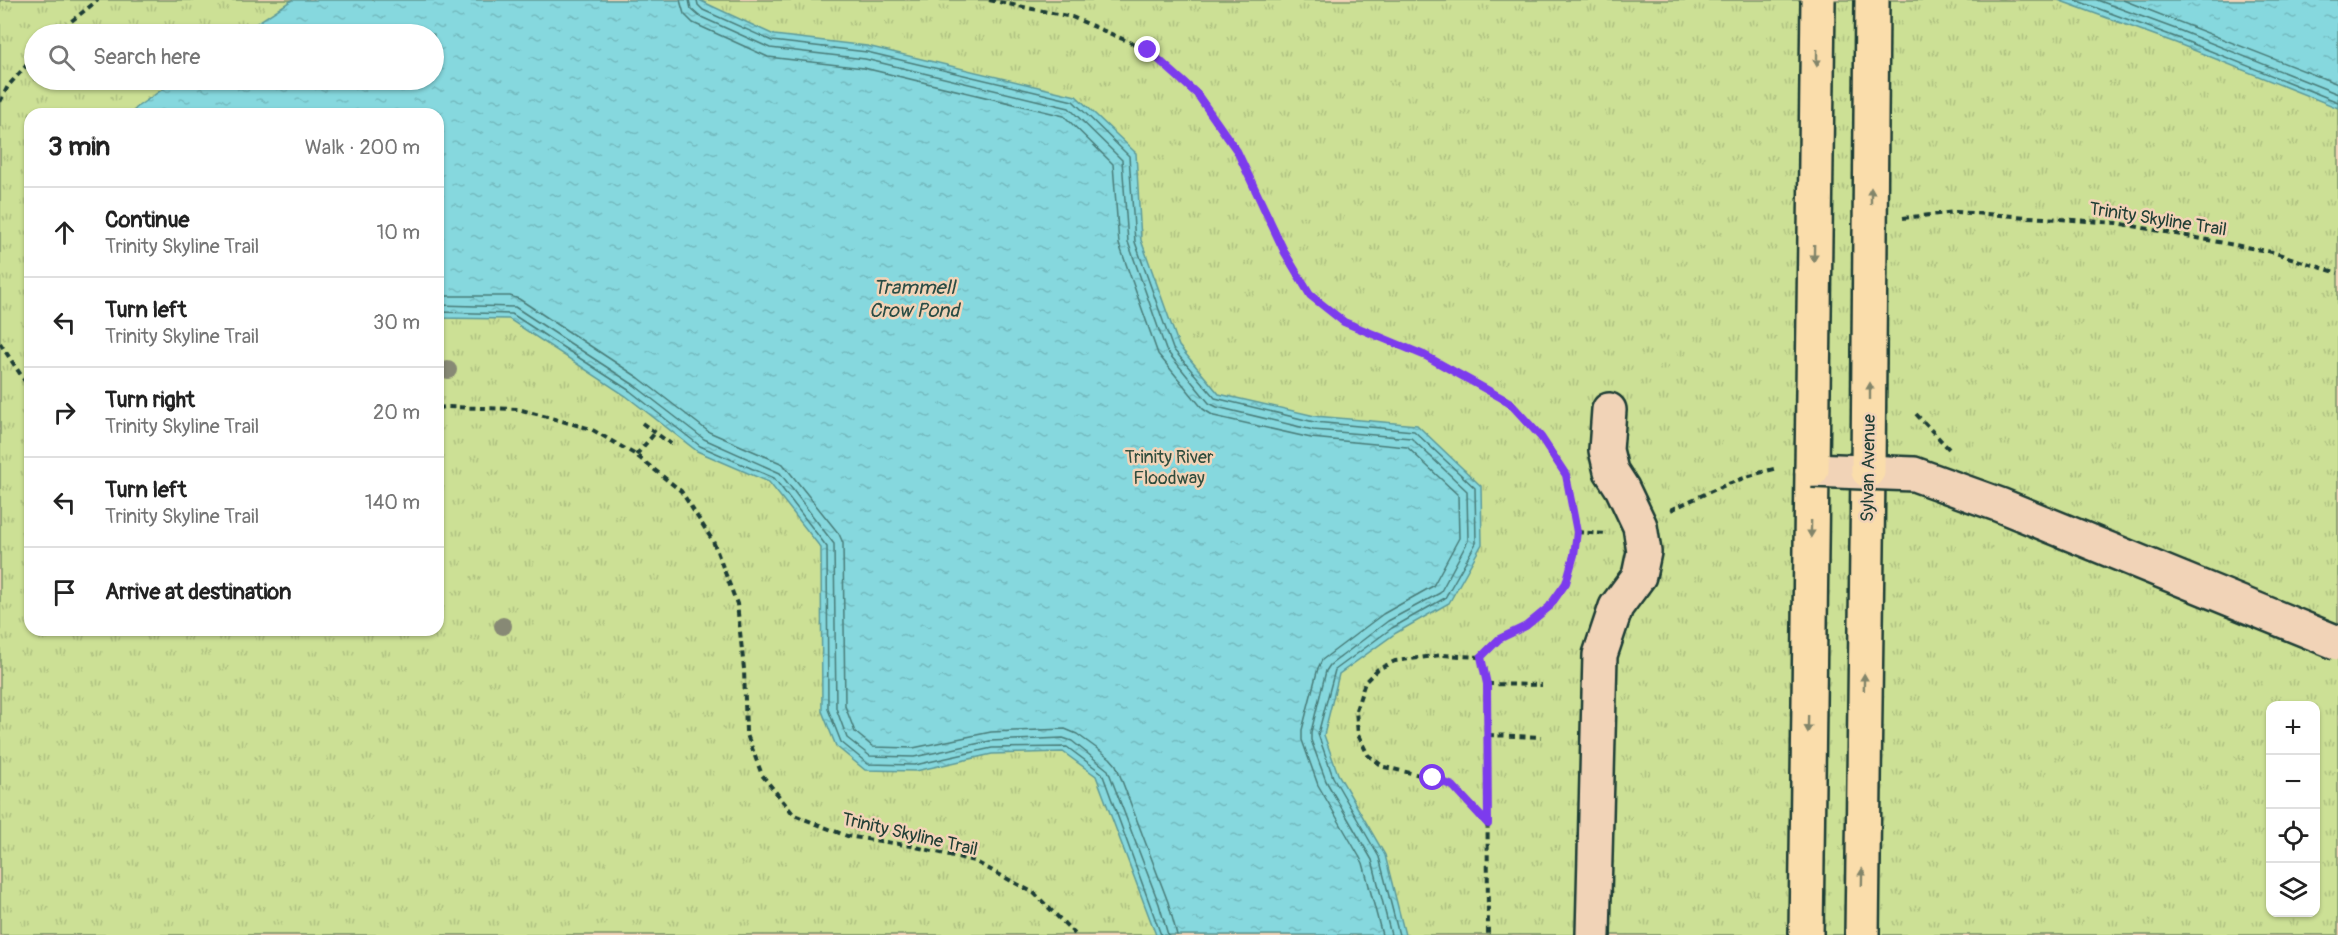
<!DOCTYPE html>
<meta charset="utf-8">
<style>
body{margin:0;font-family:Pangolin,sans-serif;background:#f2f2f2;color:#222}
.controls{position:absolute;right:18px;bottom:18px;display:grid;overflow:hidden;border-radius:12px;box-shadow:0 2px 4px #0004}
.controls button{width:54px;height:54px;display:grid;place-items:center;padding:0;border:0;border-bottom:2px solid #e0e0e0;background:#fff;color:#222;font:30px sans-serif}
.stop{position:absolute;width:18px;height:18px;margin:-14px;border:4px solid #7c3aed;border-radius:50%;background:#fff}
.stop.end{background:#7c3aed;border-color:#fff;box-shadow:0 2px 6px #0008}
.list{margin:0;padding:0;list-style:none}
h2{display:flex;justify-content:space-between;align-items:center;height:78px;margin:0;padding:0 24px;font-size:26px}
h2 small{font-size:20px;font-weight:400;color:#767676}
.list li{display:grid;grid-template-columns:39px 1fr auto;gap:18px;align-items:center;box-sizing:border-box;height:90px;padding:0 24px;border-top:2px solid #e0e0e0}
.list b{display:block;font-size:22px;white-space:nowrap}
.list p{margin:0;font-size:20px;white-space:nowrap;color:#767676}
.list em{font-size:20px;font-style:normal;color:#767676}
.icon{flex:none;width:33px;height:33px;fill:none;stroke:currentColor;stroke-width:2;stroke-linecap:round;stroke-linejoin:round}
.map{position:relative;flex:none;width:2338px;height:935px;overflow:hidden}
.search{position:absolute;background:#fff;box-shadow:0 2px 4px #0004;left:24px;top:24px;width:420px;height:66px;display:flex;align-items:center;gap:15px;box-sizing:border-box;padding:0 21px;border-radius:33px;color:#767676;font-size:22px}
.panel{position:absolute;background:#fff;box-shadow:0 2px 4px #0004;left:24px;top:108px;width:420px;height:528px;border-radius:18px}
.map>svg:first-child{display:block}
.park{fill:url(#park-tufts);stroke:#768e64;stroke-width:1.5;fill-rule:evenodd}
.water{fill:url(#water-ripples);stroke:#5d9a9a;stroke-width:1.5}
.lines{fill:none;stroke-linecap:round;stroke-linejoin:round}
.shore{stroke:#487b78;stroke-width:1.5}
.minor-casing{stroke:#1f3d34;stroke-width:38}
.major-casing{stroke:#1f3d34;stroke-width:38}
.path{stroke:#1f3d34;stroke-width:4;stroke-dasharray:6 4.5;stroke-linecap:butt}
.minor{stroke:#f1d3b7;stroke-width:33}
.major{stroke:#faddab;stroke-width:33}
.minor-bridge-casing{stroke:#1f3d34;stroke-width:38;stroke-linecap:butt}
.major-bridge-casing{stroke:#1f3d34;stroke-width:38;stroke-linecap:butt}
.minor-bridge{stroke:#f1d3b7;stroke-width:33}
.major-bridge{stroke:#faddab;stroke-width:33}
.tree{fill:#878974}
.oneway{fill:#82856a}
.route{stroke:#7c3aed;stroke-width:8}
.labels{text-anchor:middle;stroke-width:5;stroke-linejoin:round;paint-order:stroke}
.street-label{font-size:18px;fill:#1f3d34;stroke:#f1d3b7}
.park-label{font-size:18px;fill:#304d3e;stroke:#f1d3b7}
.water-label{font-size:20px;font-style:italic;fill:#294c45;stroke:#f1d3b7}
</style>
<div class="map">
<svg width="2338" height="935" viewBox="0 0 2338 935">
<defs>
<pattern id="park-tufts" width="24" height="20" patternUnits="userSpaceOnUse" patternTransform="scale(1.5)"><rect width="24" height="20" fill="#cce095"/><path d="M3 7l-1-3M5 7V3M7 7l1-3M15 17l-1-3M17 17v-4M19 17l1-3" fill="none" stroke="#afc181"/></pattern>
<pattern id="water-ripples" width="26" height="14" patternUnits="userSpaceOnUse" patternTransform="scale(1.5)"><rect width="26" height="14" fill="#86d8de"/><path d="M2 4q2-2 4 0t4 0M15 11q2-2 4 0t4 0" fill="none" stroke="#73babf"/></pattern>
</defs>
<rect width="100%" height="100%" fill="#f1d3b7"/>
<filter id="ink" filterUnits="userSpaceOnUse"><feTurbulence type="fractalNoise" baseFrequency=".0167" numOctaves="2"/><feDisplacementMap in="SourceGraphic" scale="12" xChannelSelector="R" yChannelSelector="G"/><feConvolveMatrix kernelMatrix="1 2 1 2 8 2 1 2 1" color-interpolation-filters="sRGB"/></filter>
<g filter="url(#ink)">
<!-- park -->
<path class="park" d="M0 0H2338V935H0ZM34 34H434V80H34ZM30 114H438V630H30ZM2270 706H2316V912H2270Z"/>
<!-- water -->
<g class="water">
<path d="M292 0H699L774 35 867 46 1076 96 1136 153 1141 240 1179 346 1219 394 1315 416 1417 425 1481 486 1482 544 1449 603 1396 633 1339 674 1324 735 1338 774 1385 855 1405 935H1156L1096 776 1063 752 992 754 916 771 865 770 836 746 822 711 821 548 769 482 697 451 626 396 509 319 438 318V114H131L137 107 176 80H434V34H240Z"/>
<path d="M2058 0H2338V108L2176 43Z"/>
</g>
<g class="lines">
<!-- shore -->
<g class="shore">
<path d="M680 0 684 14 693 23 768 57 864 68 1064 116 1113 164 1119 244 1158 354 1203 409 1214 416 1311 438 1407 447 1458 495 1459 538 1433 586 1383 614 1322 660 1318 668 1302 730V740L1318 785 1363 863 1382 935"/>
<path d="M689 0 691 9 699 16 770 48 865 59 1069 108 1122 160 1128 242 1166 350 1209 403 1217 407 1313 430 1411 438 1467 491 1468 541 1440 593 1388 621 1330 665 1326 671 1311 732V740L1326 781 1372 860 1391 935"/>
<path d="M697 0 698 5 703 10 772 41 867 52 1073 101 1129 156 1135 242 1173 349 1215 398 1314 422 1414 431 1475 488 1476 543 1445 598 1392 628 1335 670 1318 734 1333 777 1379 857 1399 935"/>
<path d="M2075 0 2178 38 2338 102"/>
<path d="M2097 0 2181 31 2338 94"/>
<path d="M2123 0 2338 84"/>
<path d="M438 296H510L519 299 639 378 709 432 783 464 839 534 843 543 845 706 855 732 873 747 913 748 991 732 1065 729 1077 734 1110 758 1116 765 1168 902 1177 935"/>
<path d="M438 305 515 307 634 385 704 439 780 473 834 544 836 708 847 738 870 756 914 757 990 741 1063 738 1072 741 1108 770 1159 904 1168 935"/>
<path d="M438 312 512 314 630 391 700 446 774 478 827 547 828 709 841 742 868 764 915 765 992 748 1067 747 1102 773 1161 935"/>
</g>
<!-- minor casing -->
<g class="minor-casing">
<path id="minor" d="M1593 935 1600 655 1616 607 1639 576 1644 552 1640 526 1622 488 1611 471 1606 450 1609 410"/>
</g>
<!-- major casing -->
<g class="major-casing">
<g id="major">
<path d="M1806 935 1812 470"/>
<path d="M1862 935 1868 471"/>
</g>
</g>
<!-- path -->
<g class="path">
<path d="M989 0 1072 17 1148 50 1197 94 1237 151 1285 253 1310 295 1344 322 1426 356 1509 402 1541 437 1566 475 1577 532 1574 555 1566 583 1549 607 1526 626 1499 639 1481 657 1487 684 1488 935"/>
<path d="M55 34 98 0"/>
<path d="M0 102 8 86 34 57"/>
<path d="M1903 218 1956 212 2117 223 2272 252 2338 273"/>
<path d="M0 343 30 389"/>
<path d="M438 408 447 407 518 409 591 429 636 455 681 491 713 541 737 604 744 669 746 732 762 775 794 815 847 836 912 846 974 861 1034 893 1076 935"/>
<path d="M1916 414 1950 450"/>
<path d="M642 423 671 444"/>
<path d="M636 455 655 433"/>
<path d="M1671 510C1706 493 1740 477 1778 468"/>
<path d="M1577 532 1606 534"/>
<path d="M1481 657 1442 655 1395 661 1378 669 1365 682 1356 710 1358 735 1368 755 1384 767 1433 778 1453 786 1488 824"/>
<path d="M1487 684 1542 685"/>
<path d="M1488 735 1541 737"/>
</g>
<!-- minor -->
<use href="#minor" class="minor"/>
<!-- major -->
<use href="#major" class="major"/>
<!-- minor-bridge casing -->
<g class="minor-bridge-casing">
<path id="minor-bridge" d="M1812 470 1914 474 2000 505 2338 643"/>
</g>
<!-- major-bridge casing -->
<g class="major-bridge-casing">
<g id="major-bridge">
<path d="M1812 470 1818 0"/>
<path d="M1868 471 1872 0"/>
</g>
</g>
<!-- minor-bridge -->
<use href="#minor-bridge" class="minor-bridge"/>
<!-- major-bridge -->
<use href="#major-bridge" class="major-bridge"/>
</g>
<!-- trees -->
<g class="tree">
<circle cx="448" cy="370" r="9"/>
<circle cx="503" cy="626" r="9"/>
</g>
<!-- one-way arrows -->
<defs><path id="oneway-solid" d="M-6-.8H1V-3.2L6.5 0L1 3.2V.8H-6Z" transform="scale(1.5)"/></defs>
<g class="oneway">
<use href="#oneway-solid" transform="translate(1817 58) rotate(91)"/>
<use href="#oneway-solid" transform="translate(1871 196) rotate(-90)"/>
<use href="#oneway-solid" transform="translate(1814 253) rotate(91)"/>
<use href="#oneway-solid" transform="translate(1870 391) rotate(-90)"/>
<use href="#oneway-solid" transform="translate(1811 529) rotate(91)"/>
<use href="#oneway-solid" transform="translate(1864 682) rotate(-89)"/>
<use href="#oneway-solid" transform="translate(1808 724) rotate(91)"/>
<use href="#oneway-solid" transform="translate(1862 877) rotate(-89)"/>
</g>
</g>
<g class="lines" filter="url(#ink)">
<!-- route -->
<path class="route" d="M1148 50 1197 94 1237 151 1285 253 1310 295 1344 322 1426 356 1509 402 1541 437 1566 475 1577 532 1574 555 1566 583 1549 607 1526 626 1499 639 1481 657 1487 684 1488 824 1453 786 1433 778"/>
</g>
<g class="labels">
<!-- street labels -->
<g class="street-label">
<text transform="translate(2158 219) rotate(9)" y="6">Trinity Skyline Trail</text>
<text transform="translate(1868 468) rotate(-89)" y="6">Sylvan Avenue</text>
<text transform="translate(910 834) rotate(13)" y="6">Trinity Skyline Trail</text>
</g>
<!-- park labels -->
<g class="park-label">
<text x="1169" y="463">Trinity River<tspan x="1169" dy="21">Floodway</tspan></text>
</g>
<!-- water labels -->
<g class="water-label">
<text x="914" y="294">Trammell<tspan x="914" dy="23">Crow Pond</tspan></text>
</g>
</g>
</svg>
<div class="controls">
<button>+</button>
<button>−</button>
<button><svg class="icon" aria-label="locate" viewBox="0 0 24 24"><circle cx="12" cy="12" r="6"/><path d="M12 2v4M12 18v4M2 12h4M18 12h4"/></svg></button>
<button><svg class="icon" aria-label="layers" viewBox="0 0 24 24"><path d="M12 4l9 5-9 5-9-5zM3 14l9 5 9-5"/></svg></button>
</div>
<div class="stop" style="left:1433px;top:778px"></div>
<div class="stop end" style="left:1148px;top:50px"></div>
<div class="search"><svg class="icon" aria-label="search" viewBox="0 0 24 24"><circle cx="10" cy="10" r="6"/><path d="M15 15l6 6"/></svg>Search here</div>
<section class="panel">
<h2>3 min<small>Walk · 200 m</small></h2>
<ul class="list">
<li><svg class="icon" aria-label="ahead" viewBox="0 0 24 24"><path d="M12 20V5M6 11l6-6 6 6"/></svg><div><b>Continue</b><p>Trinity Skyline Trail</p></div><em>10 m</em></li>
<li><svg class="icon" aria-label="left" viewBox="0 0 24 24"><path d="M17 20v-9H6M10 6l-5 5 5 5"/></svg><div><b>Turn left</b><p>Trinity Skyline Trail</p></div><em>30 m</em></li>
<li><svg class="icon" aria-label="right" viewBox="0 0 24 24"><path d="M7 20v-9h11M14 6l5 5-5 5"/></svg><div><b>Turn right</b><p>Trinity Skyline Trail</p></div><em>20 m</em></li>
<li><svg class="icon" aria-label="left" viewBox="0 0 24 24"><path d="M17 20v-9H6M10 6l-5 5 5 5"/></svg><div><b>Turn left</b><p>Trinity Skyline Trail</p></div><em>140 m</em></li>
<li><svg class="icon" aria-label="arrive" viewBox="0 0 24 24"><path d="M6 21V4h12l-3 4 3 4H6"/></svg><div><b>Arrive at destination</b></div></li>
</ul>
</section>
</div>
